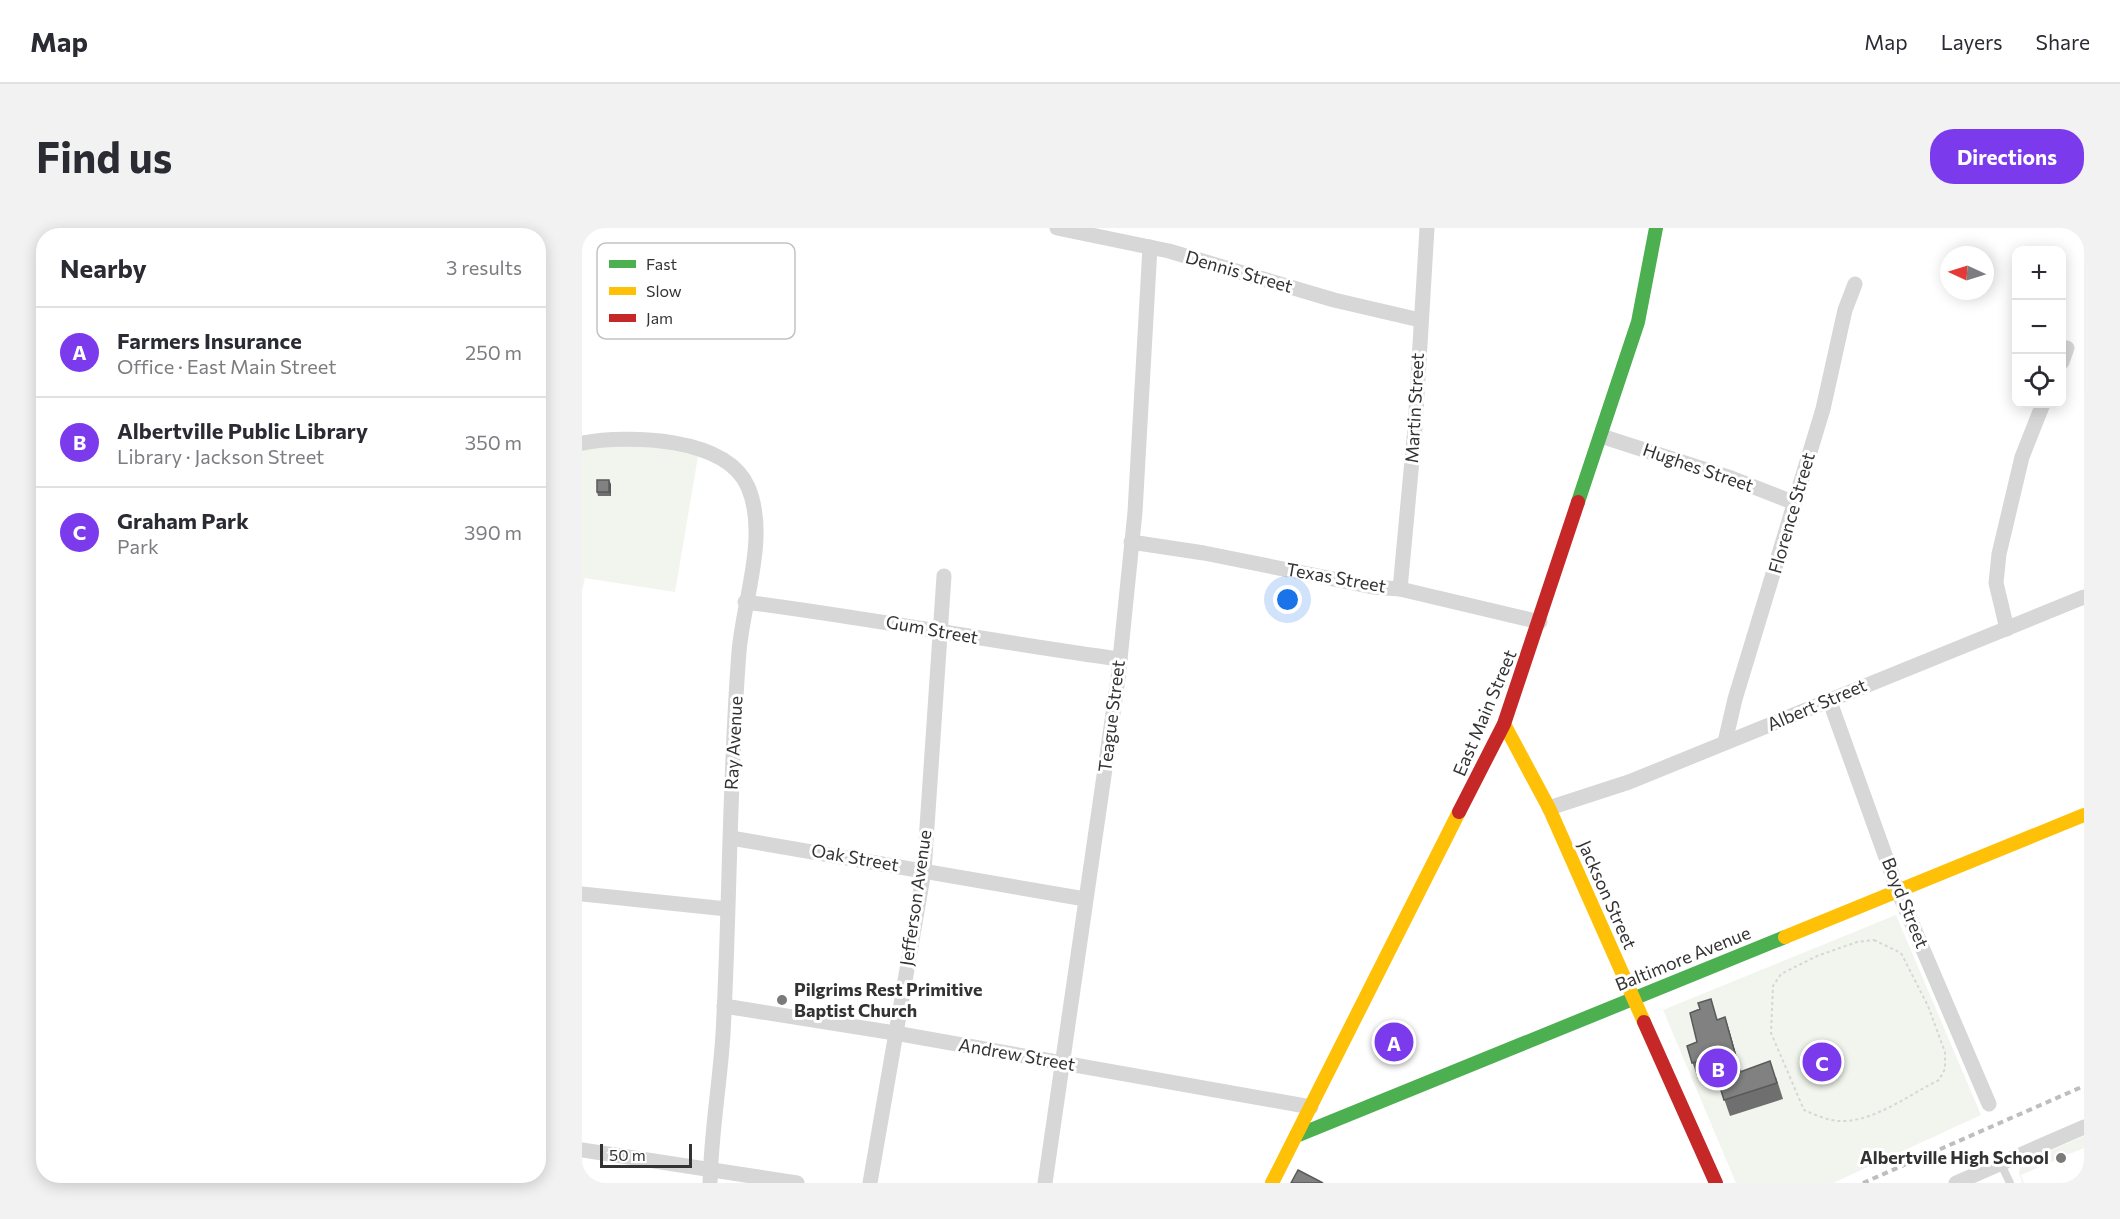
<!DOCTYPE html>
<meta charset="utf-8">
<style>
body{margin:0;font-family:Commissioner,sans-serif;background:#f2f2f3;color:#2b2b33}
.controls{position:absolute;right:18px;top:18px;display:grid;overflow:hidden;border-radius:12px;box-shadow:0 3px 15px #0003}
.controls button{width:54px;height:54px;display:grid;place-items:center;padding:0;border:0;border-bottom:2px solid #e1e1e2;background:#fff;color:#2b2b33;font:30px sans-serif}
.compass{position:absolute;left:1358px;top:18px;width:54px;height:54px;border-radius:50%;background:#fff;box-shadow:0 3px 15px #0003;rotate:274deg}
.scale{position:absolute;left:18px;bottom:15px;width:92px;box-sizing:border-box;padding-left:6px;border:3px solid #333;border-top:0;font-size:16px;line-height:21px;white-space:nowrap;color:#333;-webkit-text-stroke:4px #fff;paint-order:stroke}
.you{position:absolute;left:706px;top:372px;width:21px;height:21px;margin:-15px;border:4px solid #fff;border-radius:50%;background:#1a73e8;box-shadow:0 0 0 9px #1a73e833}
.badge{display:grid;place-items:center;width:39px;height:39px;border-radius:50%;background:#7c3aed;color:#fff;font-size:20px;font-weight:700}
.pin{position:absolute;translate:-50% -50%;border:3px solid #fff;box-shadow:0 2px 6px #0006}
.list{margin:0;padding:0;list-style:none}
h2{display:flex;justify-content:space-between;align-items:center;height:78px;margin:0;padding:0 24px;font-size:26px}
h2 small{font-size:20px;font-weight:400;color:#7c7c81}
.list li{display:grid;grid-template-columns:39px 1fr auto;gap:18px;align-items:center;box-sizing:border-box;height:90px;padding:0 24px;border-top:2px solid #e1e1e2}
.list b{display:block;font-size:22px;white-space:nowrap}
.list p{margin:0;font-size:20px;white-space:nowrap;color:#7c7c81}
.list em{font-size:20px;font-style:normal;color:#7c7c81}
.icon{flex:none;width:33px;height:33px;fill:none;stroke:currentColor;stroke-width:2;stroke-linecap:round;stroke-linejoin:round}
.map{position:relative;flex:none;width:1502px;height:955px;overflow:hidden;border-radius:24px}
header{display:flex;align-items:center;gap:36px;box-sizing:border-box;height:84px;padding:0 30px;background:#fff;border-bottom:2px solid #e1e1e2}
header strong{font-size:28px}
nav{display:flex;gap:33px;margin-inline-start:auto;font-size:21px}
.intro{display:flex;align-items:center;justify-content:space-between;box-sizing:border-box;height:144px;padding:0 36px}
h1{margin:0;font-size:42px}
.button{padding:15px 27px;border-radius:24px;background:#7c3aed;color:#fff;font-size:21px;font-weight:700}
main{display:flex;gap:36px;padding:0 36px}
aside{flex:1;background:#fff;border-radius:24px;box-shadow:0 3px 15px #0003}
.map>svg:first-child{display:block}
.green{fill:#f1f5ed}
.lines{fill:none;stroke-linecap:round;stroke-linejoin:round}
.path{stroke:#d6d6d6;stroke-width:2;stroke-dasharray:3 3;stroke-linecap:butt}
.lane{stroke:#d7d7d7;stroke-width:8}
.street{stroke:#d7d7d7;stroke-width:15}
.fast{stroke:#4caf50;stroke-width:14}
.slow{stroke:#ffc107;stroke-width:14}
.jam{stroke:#c62828;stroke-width:14}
.rail{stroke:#bebebe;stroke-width:4;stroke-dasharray:6 4.5;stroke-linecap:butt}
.wall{fill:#6f6f6f}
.shaded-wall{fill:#5a5a5a}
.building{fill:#818181;stroke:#5a5a5a;stroke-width:1.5}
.poi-dot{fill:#7a7a7a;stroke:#fff;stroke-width:2}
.labels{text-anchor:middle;stroke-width:6;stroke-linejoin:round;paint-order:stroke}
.street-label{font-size:18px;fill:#333;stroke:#fff}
.poi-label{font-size:18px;font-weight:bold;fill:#333;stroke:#fff;text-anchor:start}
.key{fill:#fff;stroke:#c2c2c2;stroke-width:1.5}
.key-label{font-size:16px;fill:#333}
</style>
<header>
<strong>Map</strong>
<nav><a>Map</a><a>Layers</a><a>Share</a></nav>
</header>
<div class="intro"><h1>Find us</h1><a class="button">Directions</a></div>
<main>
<aside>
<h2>Nearby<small>3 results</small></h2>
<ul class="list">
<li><span class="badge">A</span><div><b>Farmers Insurance</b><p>Office · East Main Street</p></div><em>250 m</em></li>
<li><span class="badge">B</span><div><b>Albertville Public Library</b><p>Library · Jackson Street</p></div><em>350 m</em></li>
<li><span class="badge">C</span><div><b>Graham Park</b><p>Park</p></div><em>390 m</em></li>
</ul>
</aside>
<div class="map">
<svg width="1502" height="955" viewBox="0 0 1502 955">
<rect width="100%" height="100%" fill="#fff"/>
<!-- green -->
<g class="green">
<path d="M47 217 78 220 116 228 93 364 3 350 0 363V222Z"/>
<path d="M1314 687 1399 887 1251 955H1154L1081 782Z"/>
<path d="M1502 908V920L1480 929 1483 940 1477 931 1439 947 1442 955H1440L1437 944 1440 935Z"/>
</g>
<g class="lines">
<!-- path -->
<path class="path" d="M1292 712 1319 725 1346 778 1363 824V841L1357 852C1328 866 1295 892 1262 893 1248 894 1234 887 1222 882L1189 805 1191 758 1199 746 1235 728 1275 714Z"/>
<!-- lane -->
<path class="lane" d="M1419 936 1428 955"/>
<!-- street -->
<g class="street">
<path d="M475 0 587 23 752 72 838 92"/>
<path d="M1480 134 1485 120"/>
<path d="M1019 208 1149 250 1213 275"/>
<path d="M0 215C45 207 144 208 166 259 187 308 161 373 157 424 147 551 148 679 141 806 138 855 129 905 128 955"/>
<path d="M549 314 622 325 791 359 818 361 958 394"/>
<path d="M818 361 833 200 845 0"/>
<path d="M163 374C288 390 412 414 538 431"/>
<path d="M1425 401 1414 355 1417 326 1440 229 1461 176"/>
<path d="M1247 471 1316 663 1407 876"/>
<path d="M1143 514 1153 471 1241 181 1263 82 1273 56"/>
<path d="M967 580 1047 554 1502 369"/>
<path d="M149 610 503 671"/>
<path d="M0 666 145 681"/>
<path d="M142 778 313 805 729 879"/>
<path d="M0 922 215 955"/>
<path d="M288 955 342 643 362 348"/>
<path d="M463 955 536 451 553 284 568 19"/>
<path d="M1374 955 1502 899"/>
</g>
<!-- fast -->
<g class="fast">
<path d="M996 274 1056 94 1074 0"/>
<path d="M714 908 1203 709"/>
</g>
<!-- slow -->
<g class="slow">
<path d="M922 496 967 580 1062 794"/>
<path d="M1203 709 1502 587"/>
<path d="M690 955 877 584"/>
</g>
<!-- jam -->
<g class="jam">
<path d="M877 584 922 496 996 274"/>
<path d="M1062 794 1134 955"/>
</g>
<!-- rail -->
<path class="rail" d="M1281 955 1502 858"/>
</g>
<!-- wall -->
<g class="wall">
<path d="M29 256V268H16L15 264Z"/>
<path d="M1118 781 1136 792 1143 789 1148 805 1159 843 1194 849 1201 871 1148 888 1137 856 1132 857 1128 847 1116 851 1105 818 1115 814Z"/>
</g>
<!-- shaded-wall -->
<g class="shaded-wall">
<path d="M27 252 29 256V268L27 264Z"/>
<path d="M1143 789 1148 805 1163 859 1158 844Z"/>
</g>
<!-- building -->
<g class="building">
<rect x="15" y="252" width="12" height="12"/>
<path d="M1129 771 1135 792 1143 789 1158 844 1188 833 1195 855 1142 872 1132 840 1126 842 1123 831 1110 835 1105 818 1115 814 1108 785 1118 781 1116 775Z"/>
<path d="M716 942 741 955H709Z"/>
</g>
<!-- markers -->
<g class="poi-dot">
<circle cx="200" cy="772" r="6"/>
<circle cx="1479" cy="930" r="6"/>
</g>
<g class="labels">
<!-- street labels -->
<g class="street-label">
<text transform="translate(657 44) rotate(16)" y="6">Dennis Street</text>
<text transform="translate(833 180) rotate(-87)" y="6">Martin Street</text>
<text transform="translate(1116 240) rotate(19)" y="6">Hughes Street</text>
<text transform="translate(1210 285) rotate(-74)" y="6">Florence Street</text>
<text transform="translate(754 350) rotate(10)" y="6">Texas Street</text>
<text transform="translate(350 402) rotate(10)" y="6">Gum Street</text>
<text transform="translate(1235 477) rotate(-23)" y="6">Albert Street</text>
<text transform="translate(903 485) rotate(-67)" y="6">East Main Street</text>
<text transform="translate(530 488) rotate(-83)" y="6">Teague Street</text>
<text transform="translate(152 515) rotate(-87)" y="6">Ray Avenue</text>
<text transform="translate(273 630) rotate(10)" y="6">Oak Street</text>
<text transform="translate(1025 667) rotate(66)" y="6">Jackson Street</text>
<text transform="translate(334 670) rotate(-82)" y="6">Jefferson Avenue</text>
<text transform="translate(1323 675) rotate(68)" y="6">Boyd Street</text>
<text transform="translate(1101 731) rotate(-22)" y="6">Baltimore Avenue</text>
<text transform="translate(435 827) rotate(10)" y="6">Andrew Street</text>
</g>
<!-- poi labels -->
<g class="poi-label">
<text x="212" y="768">Pilgrims Rest Primitive<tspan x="212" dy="21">Baptist Church</tspan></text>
<text x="1467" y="936" text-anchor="end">Albertville High School</text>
</g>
</g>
<!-- legend -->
<rect x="15" y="15" width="198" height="96" rx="9" class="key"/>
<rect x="27" y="32" width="27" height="8" fill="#4caf50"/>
<rect x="27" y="59" width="27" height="8" fill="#ffc107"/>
<rect x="27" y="86" width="27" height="8" fill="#c62828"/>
<g class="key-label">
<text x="64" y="42">Fast</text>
<text x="64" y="69">Slow</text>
<text x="64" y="96">Jam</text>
</g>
</svg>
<div class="controls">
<button>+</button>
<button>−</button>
<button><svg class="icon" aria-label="locate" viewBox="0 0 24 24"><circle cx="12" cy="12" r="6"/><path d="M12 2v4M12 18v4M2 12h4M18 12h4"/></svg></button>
</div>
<svg class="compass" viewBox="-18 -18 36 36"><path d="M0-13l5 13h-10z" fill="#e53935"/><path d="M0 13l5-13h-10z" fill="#7c7c81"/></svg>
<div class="scale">50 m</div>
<div class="you"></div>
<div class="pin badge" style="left:812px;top:814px">A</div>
<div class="pin badge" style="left:1136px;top:840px">B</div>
<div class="pin badge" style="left:1240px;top:834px">C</div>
</div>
</main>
